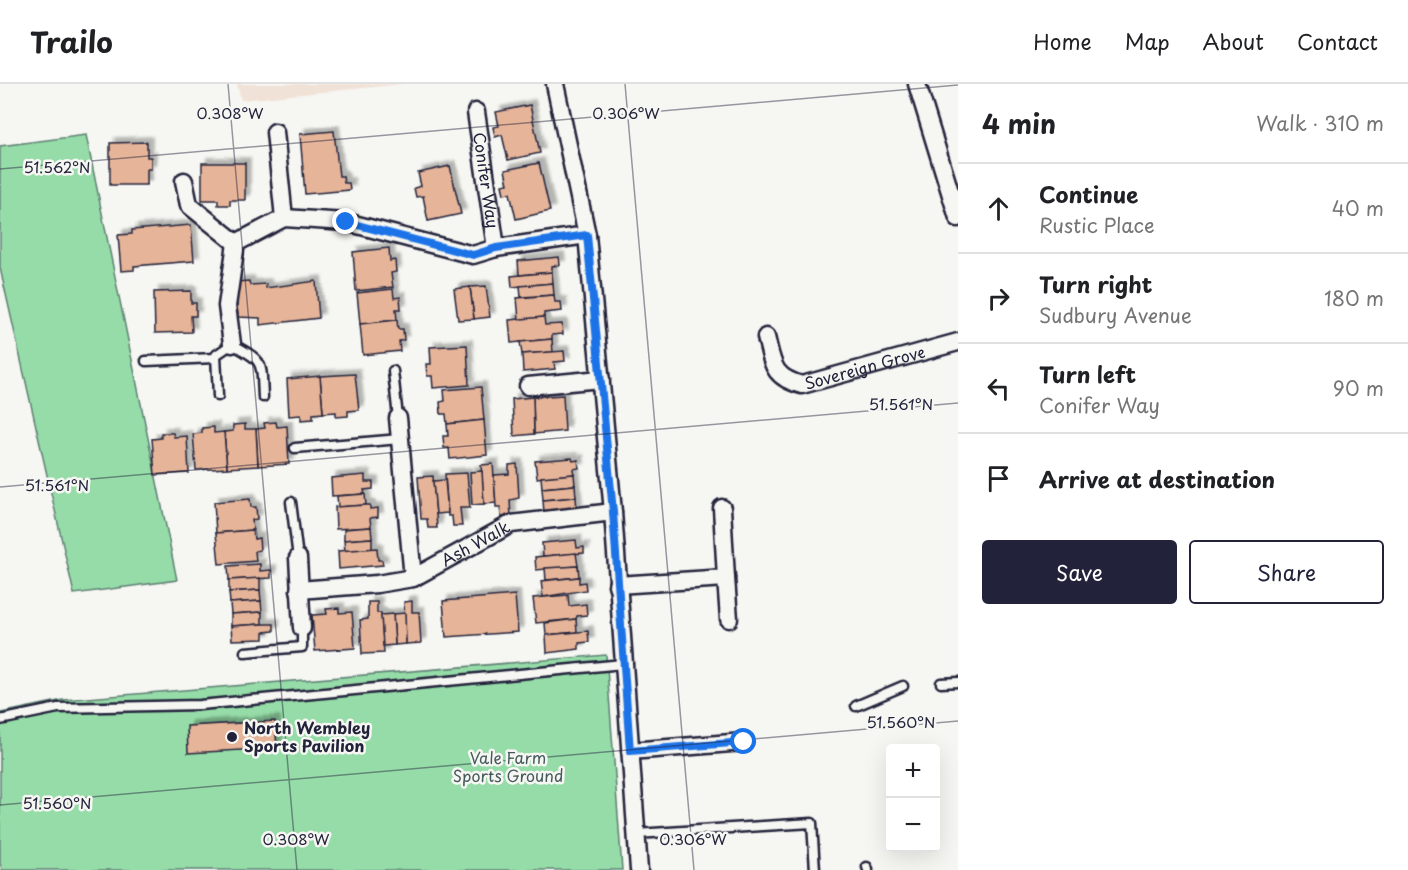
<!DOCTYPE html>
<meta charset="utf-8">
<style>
body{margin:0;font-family:"Playpen Sans",sans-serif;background:#f2f2f2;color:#202124}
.controls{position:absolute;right:18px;bottom:18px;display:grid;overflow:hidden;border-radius:6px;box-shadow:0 6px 24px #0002}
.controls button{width:54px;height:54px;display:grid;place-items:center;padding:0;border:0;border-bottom:2px solid #e0e0e0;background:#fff;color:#202124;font:30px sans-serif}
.stop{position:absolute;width:18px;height:18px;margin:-14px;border:4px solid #1a73e8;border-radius:50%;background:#fff}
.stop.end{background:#1a73e8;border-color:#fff;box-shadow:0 2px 6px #0008}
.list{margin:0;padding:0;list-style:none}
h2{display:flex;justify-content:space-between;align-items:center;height:78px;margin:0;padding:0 24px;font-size:26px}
h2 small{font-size:20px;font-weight:400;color:#757577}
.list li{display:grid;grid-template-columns:39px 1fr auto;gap:18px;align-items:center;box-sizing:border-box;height:90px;padding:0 24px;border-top:2px solid #e0e0e0}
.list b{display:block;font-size:22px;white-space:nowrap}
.list p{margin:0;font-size:20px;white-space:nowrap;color:#757577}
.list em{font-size:20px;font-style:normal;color:#757577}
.actions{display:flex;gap:12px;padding:18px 24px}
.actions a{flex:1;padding:14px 0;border:2px solid #22223b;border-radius:6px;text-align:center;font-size:21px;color:#22223b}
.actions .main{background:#22223b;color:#fff}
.icon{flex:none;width:33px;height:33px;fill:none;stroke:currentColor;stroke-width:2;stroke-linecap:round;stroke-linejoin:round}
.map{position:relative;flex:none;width:958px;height:786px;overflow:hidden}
header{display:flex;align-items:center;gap:36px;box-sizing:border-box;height:84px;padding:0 30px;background:#fff;border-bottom:2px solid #e0e0e0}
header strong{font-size:28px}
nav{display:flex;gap:33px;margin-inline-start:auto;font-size:21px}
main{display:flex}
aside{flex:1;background:#fff}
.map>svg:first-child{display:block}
.built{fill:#f1e2d7}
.green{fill:#96dca8;stroke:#5c7f72;stroke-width:1.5}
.building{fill:#e6b498;stroke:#22223b;stroke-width:1.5;filter:url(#shadow)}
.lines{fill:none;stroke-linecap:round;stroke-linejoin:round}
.lane-casing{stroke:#22223b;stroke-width:13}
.street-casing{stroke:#22223b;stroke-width:21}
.lane{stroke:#f6f6f2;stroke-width:8}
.street{stroke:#f6f6f2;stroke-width:16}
.route{stroke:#1a73e8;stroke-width:8}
.ticks{fill:none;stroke:#22223b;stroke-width:1.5;stroke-opacity:0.45}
.poi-dot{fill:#22223b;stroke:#f6f6f2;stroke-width:2}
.labels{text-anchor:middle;stroke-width:5;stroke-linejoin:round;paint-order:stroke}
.street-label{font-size:16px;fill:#22223b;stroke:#f6f6f2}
.poi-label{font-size:16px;font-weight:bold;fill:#22223b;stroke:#f6f6f2;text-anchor:start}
.park-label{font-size:16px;fill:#455a5c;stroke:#f6f6f2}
.ticks-label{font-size:15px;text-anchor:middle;fill:#22223b;stroke:#f6f6f2;stroke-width:5;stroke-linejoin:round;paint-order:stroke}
</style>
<header>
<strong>Trailo</strong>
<nav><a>Home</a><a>Map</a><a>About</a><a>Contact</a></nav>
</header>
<main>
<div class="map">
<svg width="958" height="786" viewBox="0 0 958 786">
<defs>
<filter id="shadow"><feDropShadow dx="5" dy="-5" stdDeviation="1.5" flood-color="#0004"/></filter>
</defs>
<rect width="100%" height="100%" fill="#f6f6f2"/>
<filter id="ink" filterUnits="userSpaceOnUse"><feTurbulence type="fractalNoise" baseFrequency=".0167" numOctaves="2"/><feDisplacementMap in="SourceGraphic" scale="12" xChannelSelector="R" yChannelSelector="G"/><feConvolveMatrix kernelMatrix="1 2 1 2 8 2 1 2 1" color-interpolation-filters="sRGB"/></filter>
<g filter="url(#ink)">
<!-- built -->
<path class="built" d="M237 0H403L241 16Z"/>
<!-- green -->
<g class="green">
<path d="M86 51 177 496 74 510 0 184V62Z"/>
<path d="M606 571 622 786H2L0 779V629L63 616Z"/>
</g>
<!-- building -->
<g class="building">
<path d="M530 21 540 69 508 76 502 51 495 53 493 43 499 42 496 28Z"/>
<path d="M334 47 339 92H343L344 99H349L350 106 305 110 300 50Z"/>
<path d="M147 58V73H151V85H147V101H110V59Z"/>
<path d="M202 79H245V116H230V121H218V116H202Z"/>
<path d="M539 79 550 127 516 135 510 109 504 110 502 101 508 100 505 86Z"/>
<path d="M450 82 461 130 428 137 423 112 416 113 414 104 421 102 418 89Z"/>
<path d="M191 141 194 177 134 182V186L121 187 118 151 132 150V146Z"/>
<path d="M389 164 390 177 395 176 396 188 391 189 393 203 356 207 353 168Z"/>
<path d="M559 173 560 181 552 182V188L519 191 518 177Z"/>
<path d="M552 188 553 199 512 203 511 192Z"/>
<path d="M249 197 250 201 266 200V204L316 197 319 234 260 241V234L238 233 235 198Z"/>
<path d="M553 199 554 211 521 213 520 202Z"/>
<path d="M486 202 490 233 474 235 470 203Z"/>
<path d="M470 203 474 235 458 236 454 205Z"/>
<path d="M393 205 394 214 400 213 401 225H396L397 236 360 240 357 209Z"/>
<path d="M191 207V219H196V232H191L192 248 155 249 154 208Z"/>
<path d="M554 211 555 218H561L562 227 544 229V233L519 236 517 214Z"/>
<path d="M544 233 545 241 562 240 563 250 552 251V255L511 259 509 236Z"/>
<path d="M397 236 398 245H403L404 256 399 257 400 267 363 271 360 240Z"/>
<path d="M552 255 553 268 522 270 520 258Z"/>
<path d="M467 261 469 301 433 304 432 292H427L426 280H431L430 263Z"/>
<path d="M564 267 565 277 554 278 555 285 523 288 522 270Z"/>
<path d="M355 290 359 326 348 327V332L336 333V328L323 329 320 292Z"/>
<path d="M320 292 323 329 313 330V335L301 336V331L289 332 287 295Z"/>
<path d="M481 303 484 336 447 340 446 330H441L440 318 445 317 444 306Z"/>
<path d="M563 311 565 347 534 350 533 313Z"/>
<path d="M533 313 534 350 514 352 512 315Z"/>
<path d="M484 336 487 371 450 375 449 364H444L443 352H448L447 340Z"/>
<path d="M276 338 277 343 287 342 289 380 258 382 256 345 265 344 264 339Z"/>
<path d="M245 340V345H256L258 382 227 384 224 348 233 347V341Z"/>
<path d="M214 343V349L224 348 227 384 196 386 193 350 202 349V344Z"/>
<path d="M161 349H173L174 353 187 352 189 389 155 391 152 355 161 354Z"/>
<path d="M572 374 573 377 578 376 579 384 573 385 574 390 537 394 535 377Z"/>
<path d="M493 380 496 419 484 420 481 381Z"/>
<path d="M517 380 519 414 510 416 511 433H501L500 423H496L494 391 509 390V381Z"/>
<path d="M482 387 484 420 472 421 470 388Z"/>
<path d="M467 389 470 424H460L462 442H453L452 432H448L445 390Z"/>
<path d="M574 390 575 401 542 404 541 393Z"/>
<path d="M365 391V398H373V405L364 406 365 410 332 412 331 394Z"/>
<path d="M433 392 437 444H428L427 435H421L418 393Z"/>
<path d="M445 396 448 429 436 430 433 397Z"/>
<path d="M575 401 576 413 543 416 542 404Z"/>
<path d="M365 410 366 421 338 423 337 412Z"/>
<path d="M576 413 577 426 544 429 543 416Z"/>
<path d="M250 415 251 423H256L257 435 252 436 253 446 216 449 214 418Z"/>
<path d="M366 421H370V425L378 424V433L370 434 371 443 336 445 335 423Z"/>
<path d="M371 443 372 454 344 456V445Z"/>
<path d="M253 446 254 455 259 454 260 466 255 467 256 477 219 480 216 449Z"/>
<path d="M372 454V465L345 467 344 456Z"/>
<path d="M576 456 577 464 584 463V469L543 472 542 459Z"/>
<path d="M377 464 378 476H382L383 481 339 485 338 467Z"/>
<path d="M576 469 578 482 536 486 535 473Z"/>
<path d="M260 480V487L271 486V494L229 496 228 482Z"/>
<path d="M578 482 579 493 546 496 545 484Z"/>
<path d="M579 493V499L585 498 586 506 543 513 541 497Z"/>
<path d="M260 494V506L229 508V496Z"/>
<path d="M260 506 261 517 230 519 229 508Z"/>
<path d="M515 511 518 548 446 553 443 517Z"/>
<path d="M568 511 569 522 586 520 587 531 577 532 576 535 536 539 533 514Z"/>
<path d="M261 517 262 528 231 530 230 519Z"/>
<path d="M412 517V528H419L421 559 406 560 404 518Z"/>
<path d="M368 518H377V529H381L384 569 362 570 360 536 368 535Z"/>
<path d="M339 524V529L352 528 355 564 315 567 312 531 327 530 326 525Z"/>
<path d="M262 528V540L231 542V530Z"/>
<path d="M405 529 406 560 395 561 393 530Z"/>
<path d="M393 530 395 561 383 562 381 531Z"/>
<path d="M576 535 577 548 546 551 545 539Z"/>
<path d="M262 540H274V547L264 548V555L232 556 231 542Z"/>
<path d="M588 547 589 558 579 559V565L547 569 546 551Z"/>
<path d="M275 637 277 664 188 669 187 642Z"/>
</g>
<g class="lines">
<!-- lane casing -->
<g class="lane-casing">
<g id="lane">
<path d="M146 277 215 274"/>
<path d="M393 287 398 334"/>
<path d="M218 312 216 271 232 260C265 278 261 277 263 313"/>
<path d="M295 364 400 355"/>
<path d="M291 418 298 474"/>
<path d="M245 568 302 563V544"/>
<path d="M941 599 958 598"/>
<path d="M856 622 903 602"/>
<path d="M0 636 58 624 200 621 623 580"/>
<path d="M636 750 812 739 815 786"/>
<path d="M867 783 868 786"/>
</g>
</g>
<!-- street casing -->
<g class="street-casing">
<g id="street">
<path d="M555 0 587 151 613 428 639 786"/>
<path d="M917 0 958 134"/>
<path id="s1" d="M476 28 496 164"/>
<path d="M275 48 284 134"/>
<path d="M184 97 189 121 236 159"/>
<path id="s2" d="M766 253C773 280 772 293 802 301L958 258"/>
<path d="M232 260 227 222 236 159 284 134 346 138 473 171 496 164 587 151"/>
<path d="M528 302 601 295"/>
<path d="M398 334 413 494"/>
<path d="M298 474 302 544"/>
<path d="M726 494 729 535"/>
<path d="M617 501 726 494 722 424"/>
<path id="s3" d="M299 506 377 500 413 494 511 440 613 428"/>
<path d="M630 667 744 658"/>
</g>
</g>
<!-- lane -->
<use href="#lane" class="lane"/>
<!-- street -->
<use href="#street" class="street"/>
</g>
</g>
<g class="lines" filter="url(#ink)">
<!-- route -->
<path class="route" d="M346 138 473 171 496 164 587 151 613 428 630 667 744 658"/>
</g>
<!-- ticks -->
<path class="ticks" d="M228 0 297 786M625 0 694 786M0 85 958 1M0 403 958 319M0 721 958 637"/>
<!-- markers -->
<circle class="poi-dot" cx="232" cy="653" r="6"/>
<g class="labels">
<!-- street labels -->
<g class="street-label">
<text dy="6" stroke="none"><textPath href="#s1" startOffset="69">Conifer Way</textPath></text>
<text dy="6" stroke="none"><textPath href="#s2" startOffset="130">Sovereign Grove</textPath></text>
<text dy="6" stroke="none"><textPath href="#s3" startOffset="186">Ash Walk</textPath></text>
</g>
<!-- poi labels -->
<g class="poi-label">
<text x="244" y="650">North Wembley<tspan x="244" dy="18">Sports Pavilion</tspan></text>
</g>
<!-- park labels -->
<g class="park-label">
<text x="508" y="680">Vale Farm<tspan x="508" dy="18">Sports Ground</tspan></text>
</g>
</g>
<g class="ticks-label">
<text x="230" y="35">0.308°W</text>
<text x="626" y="35">0.306°W</text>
<text x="57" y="89">51.562°N</text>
<text x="901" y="326">51.561°N</text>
<text x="57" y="407">51.561°N</text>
<text x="901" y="644">51.560°N</text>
<text x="57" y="725">51.560°N</text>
<text x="296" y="761">0.308°W</text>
<text x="693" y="761">0.306°W</text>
</g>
</svg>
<div class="controls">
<button>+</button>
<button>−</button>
</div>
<div class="stop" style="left:744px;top:658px"></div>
<div class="stop end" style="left:346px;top:138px"></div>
</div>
<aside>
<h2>4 min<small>Walk · 310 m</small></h2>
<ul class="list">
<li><svg class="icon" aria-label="ahead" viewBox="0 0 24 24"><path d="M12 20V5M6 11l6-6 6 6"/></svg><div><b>Continue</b><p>Rustic Place</p></div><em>40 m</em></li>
<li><svg class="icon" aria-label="right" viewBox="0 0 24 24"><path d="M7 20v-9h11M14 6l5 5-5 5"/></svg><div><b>Turn right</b><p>Sudbury Avenue</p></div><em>180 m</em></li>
<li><svg class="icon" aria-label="left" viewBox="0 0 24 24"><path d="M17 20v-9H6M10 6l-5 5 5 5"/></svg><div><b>Turn left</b><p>Conifer Way</p></div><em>90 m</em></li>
<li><svg class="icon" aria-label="arrive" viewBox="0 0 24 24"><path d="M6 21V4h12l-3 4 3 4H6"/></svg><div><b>Arrive at destination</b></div></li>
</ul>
<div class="actions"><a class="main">Save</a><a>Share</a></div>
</aside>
</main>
